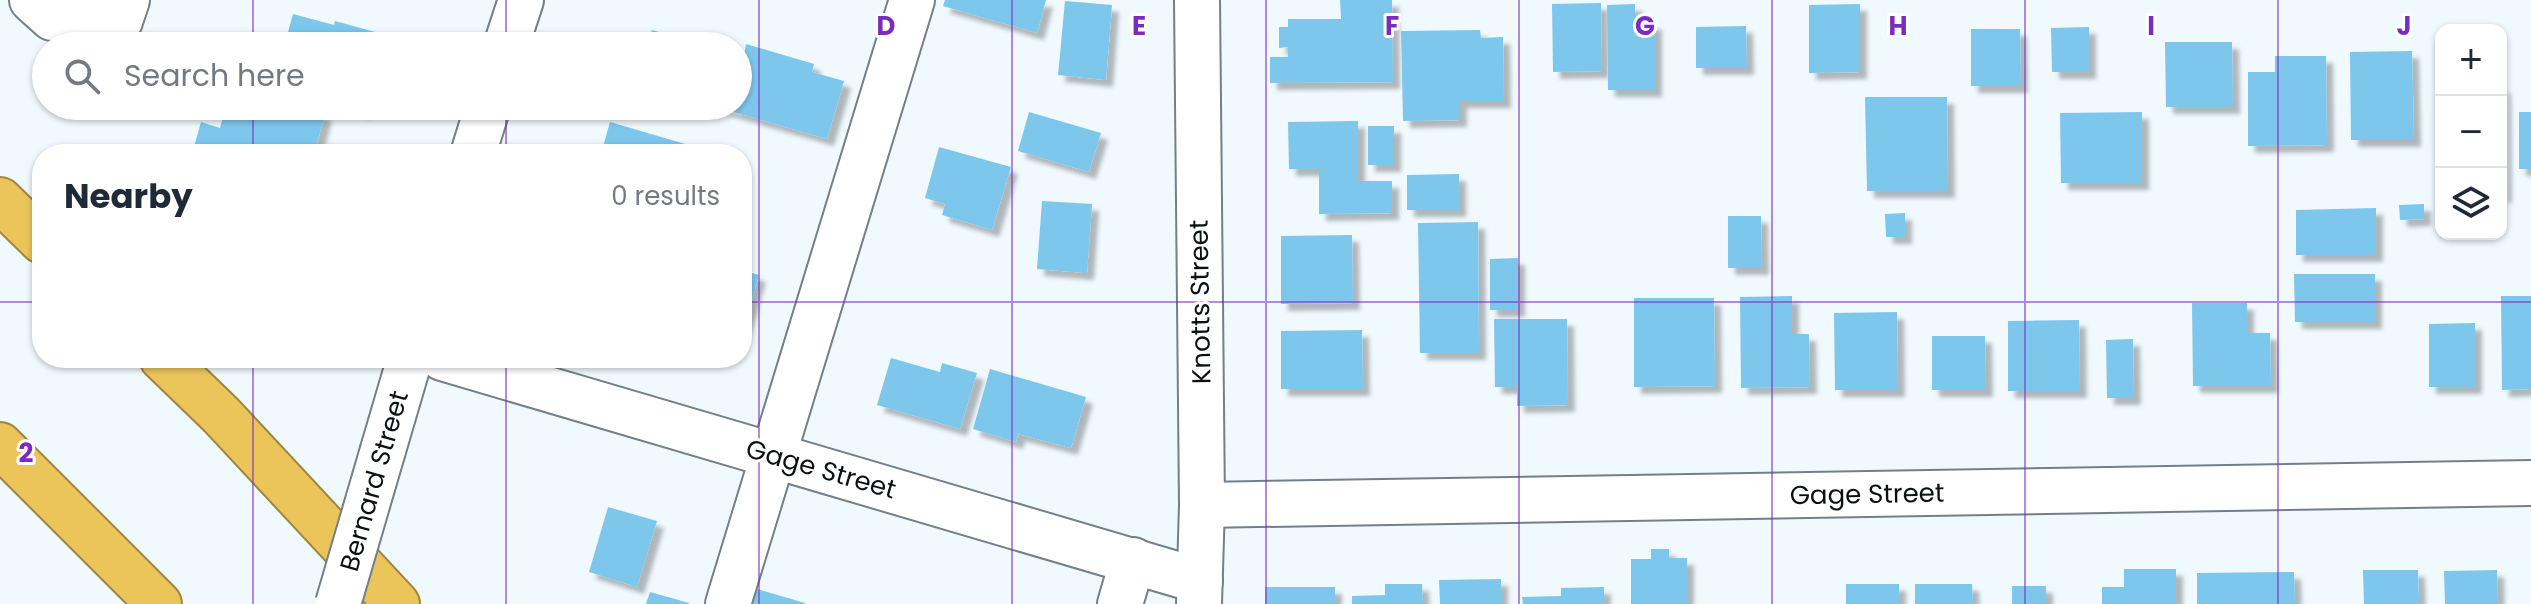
<!DOCTYPE html>
<meta charset="utf-8">
<style>
body{margin:0;font-family:Poppins,sans-serif;background:#f6f6f7;color:#1f2937}
.controls{position:absolute;right:24px;top:24px;display:grid;overflow:hidden;border-radius:16px;box-shadow:0 2px 6px #0004}
.controls button{width:72px;height:72px;display:grid;place-items:center;padding:0;border:0;border-bottom:2px solid #e0e1e3;background:#fff;color:#1f2937;font:40px sans-serif}
.list{margin:0;padding:0;list-style:none}
h2{display:flex;justify-content:space-between;align-items:center;height:104px;margin:0;padding:0 32px;font-size:34px}
h2 small{font-size:26px;font-weight:400;color:#747a83}
.icon{flex:none;width:44px;height:44px;fill:none;stroke:currentColor;stroke-width:2;stroke-linecap:round;stroke-linejoin:round}
.map{position:relative;flex:none;width:2531px;height:604px;overflow:hidden}
.search{position:absolute;background:#fff;box-shadow:0 2px 6px #0004;left:32px;top:32px;width:720px;height:88px;display:flex;align-items:center;gap:20px;box-sizing:border-box;padding:0 28px;border-radius:44px;color:#747a83;font-size:30px}
.panel{position:absolute;background:#fff;box-shadow:0 2px 6px #0004;left:32px;top:144px;width:720px;height:224px;border-radius:32px}
.map>svg:first-child{display:block}
.building{fill:#7dc7ed;filter:url(#shadow)}
.lines{fill:none;stroke-linecap:round;stroke-linejoin:round}
.minor-casing{stroke:#738087;stroke-width:48}
.highway-casing{stroke:#9d8641;stroke-width:48}
.minor{stroke:#fff;stroke-width:44}
.highway{stroke:#ebc55a;stroke-width:44}
.minor-bridge-casing{stroke:#738087;stroke-width:48;stroke-linecap:butt}
.minor-bridge{stroke:#fff;stroke-width:44}
.grid{fill:none;stroke:#7b2cbf;stroke-width:2;stroke-opacity:0.55}
.labels{text-anchor:middle;stroke-width:6;stroke-linejoin:round;paint-order:stroke}
.street-label{font-size:26px;fill:#0b1013;stroke:#fff}
.grid-label{font-size:26px;text-anchor:middle;font-weight:bold;fill:#7b2cbf;stroke:#fff;stroke-width:6;stroke-linejoin:round;paint-order:stroke}
</style>
<div class="map">
<svg width="2531" height="604" viewBox="0 0 2531 604">
<defs>
<filter id="shadow"><feDropShadow dx="7" dy="7" stdDeviation="2" flood-color="#0004"/></filter>
</defs>
<rect width="100%" height="100%" fill="#f0f9fe"/>
<!-- building -->
<g class="building">
<path d="M945 0H1046L1037 33 943 6Z"/>
<path d="M1340 0H1392L1393 82 1270 83V57H1288V47L1279 48V27H1288V19H1341Z"/>
<path d="M1065 1 1112 5 1106 80 1058 75Z"/>
<path d="M1601 3 1602 71 1553 72 1552 4Z"/>
<path d="M1635 4V23H1655V90H1608L1607 5Z"/>
<path d="M1860 4V72L1809 73V5Z"/>
<path d="M293 14 334 25 335 21 386 35 383 46H296L285 43Z"/>
<path d="M1746 26 1747 68H1696V27Z"/>
<path d="M2089 27V72H2052L2051 28Z"/>
<path d="M1971 29H2020L2021 86H1971Z"/>
<path d="M652 30 707 45V46H648Z"/>
<path d="M1480 30 1481 38 1503 37 1504 101H1460V120L1403 121 1401 31Z"/>
<path d="M2165 42H2232L2233 107H2166Z"/>
<path d="M746 44 814 64 812 72 844 81 827 139 716 107 738 106V54L744 56Z"/>
<path d="M2412 51 2414 140H2351L2350 52Z"/>
<path d="M2275 56H2326L2327 145 2248 146V72H2275Z"/>
<path d="M2501 86H2504L2505 196H2501Z"/>
<path d="M1865 97H1947L1948 191H1867Z"/>
<path d="M226 106H296L325 114 314 154H192L201 122 220 128Z"/>
<path d="M347 106H366L364 112Z"/>
<path d="M1029 112 1101 133 1089 172 1018 151Z"/>
<path d="M2142 112V183H2061L2060 113Z"/>
<rect x="2519" y="112" width="12" height="57"/>
<path d="M1358 121V181H1392V213L1319 214V169H1289L1288 122Z"/>
<path d="M610 122 716 153V154H601Z"/>
<rect x="1368" y="126" width="26" height="39"/>
<path d="M939 147 1011 167 992 230 942 215 945 204 925 198Z"/>
<path d="M1459 174V210H1407V175Z"/>
<path d="M1042 201 1092 204 1087 273 1037 269Z"/>
<path d="M2424 204V219L2400 220 2399 205Z"/>
<path d="M2376 208V255H2296V210Z"/>
<path d="M1905 213V237H1886L1885 214Z"/>
<path d="M1728 216H1761L1762 268H1728Z"/>
<path d="M1478 222 1479 353H1420L1418 223Z"/>
<path d="M1352 235 1353 303 1281 304V236Z"/>
<path d="M1518 258V310H1490V259Z"/>
<path d="M742 270 759 275 743 332H742Z"/>
<path d="M2294 274H2375V322H2295Z"/>
<path d="M1792 296V334H1809L1810 387 1741 388 1740 297Z"/>
<path d="M2501 296H2531V389L2502 390Z"/>
<path d="M1634 298H1714L1715 386 1634 387Z"/>
<path d="M2192 303H2247V333H2270L2271 386H2193Z"/>
<path d="M1897 312 1898 390H1835L1834 313Z"/>
<path d="M1494 319H1567L1568 405 1517 406V387H1495Z"/>
<path d="M2079 320 2080 391H2008V321Z"/>
<path d="M2475 323V387H2429V324Z"/>
<path d="M1362 330 1363 389H1281V331Z"/>
<path d="M1932 336H1985L1986 390H1932Z"/>
<path d="M2133 339 2134 398H2107L2106 340Z"/>
<path d="M891 358 940 372 942 363 977 373 960 429 877 405Z"/>
<path d="M990 369 1086 397 1071 448 1018 434 1016 442 973 429Z"/>
<path d="M608 507 657 521 637 587 589 572Z"/>
<path d="M1651 549H1669V558H1687V604H1631V559H1651Z"/>
<path d="M2124 569H2176V604H2102V587H2124Z"/>
<path d="M2363 570H2418L2419 604H2364Z"/>
<path d="M2497 570 2498 604H2445L2444 571Z"/>
<path d="M2294 572 2295 604H2197V573Z"/>
<path d="M1501 579V604H1440L1439 580Z"/>
<path d="M1385 584H1422L1423 604H1352V596L1385 595Z"/>
<rect x="1846" y="584" width="53" height="20"/>
<path d="M1915 584H1972L1973 604H1915Z"/>
<rect x="2012" y="586" width="34" height="18"/>
<rect x="1265" y="587" width="70" height="17"/>
<path d="M1604 587V604H1523L1522 597 1561 596V588Z"/>
<path d="M757 589 805 603V604H753Z"/>
<path d="M650 592 689 603V604H646Z"/>
</g>
<g class="lines">
<!-- minor casing -->
<g class="minor-casing">
<g id="minor">
<path d="M32 0 52 18 120 21 127 0"/>
<path d="M1197 0 1202 505 1199 604"/>
<path d="M506 46 521 0"/>
<path d="M473 154 488 106"/>
<path d="M442 358 1200 581"/>
<path d="M383 450 410 358"/>
<path d="M1202 505 2531 483"/>
<path d="M728 604 912 0"/>
<path d="M1120 604 1133 560"/>
</g>
</g>
<!-- highway casing -->
<g class="highway-casing">
<g id="highway">
<path d="M0 200 42 241"/>
<path d="M162 358 221 415 397 604"/>
<path d="M0 445 159 604"/>
</g>
</g>
<!-- minor -->
<use href="#minor" class="minor"/>
<!-- highway -->
<use href="#highway" class="highway"/>
<!-- minor-bridge casing -->
<g class="minor-bridge-casing">
<path id="minor-bridge" d="M338 604 383 450"/>
</g>
<!-- minor-bridge -->
<use href="#minor-bridge" class="minor-bridge"/>
</g>
<!-- grid -->
<path class="grid" d="M253 0V46M506 0V46M759 0V604M1012 0V604M1266 0V604M1519 0V604M1772 0V604M2025 0V604M2278 0V604M253 106V154M506 106V154M0 302H42M742 302H2531M253 358V604M506 358V604"/>
<g class="labels">
<!-- street labels -->
<g class="street-label">
<text transform="translate(1200 302) rotate(-91)" y="9">Knotts Street</text>
<text transform="translate(821 469) rotate(16)" y="9">Gage Street</text>
<text transform="translate(374 481) rotate(-74)" y="9">Bernard Street</text>
<text transform="translate(1867 494) rotate(-1)" y="9">Gage Street</text>
</g>
</g>
<g class="grid-label">
<text x="886" y="35">D</text>
<text x="1139" y="35">E</text>
<text x="1392" y="35">F</text>
<text x="1645" y="35">G</text>
<text x="1898" y="35">H</text>
<text x="2151" y="35">I</text>
<text x="2404" y="35">J</text>
<text x="26" y="462">2</text>
</g>
</svg>
<div class="controls">
<button>+</button>
<button>−</button>
<button><svg class="icon" aria-label="layers" viewBox="0 0 24 24"><path d="M12 4l9 5-9 5-9-5zM3 14l9 5 9-5"/></svg></button>
</div>
<div class="search"><svg class="icon" aria-label="search" viewBox="0 0 24 24"><circle cx="10" cy="10" r="6"/><path d="M15 15l6 6"/></svg>Search here</div>
<section class="panel">
<h2>Nearby<small>0 results</small></h2>
<ul class="list">
</ul>
</section>
</div>
